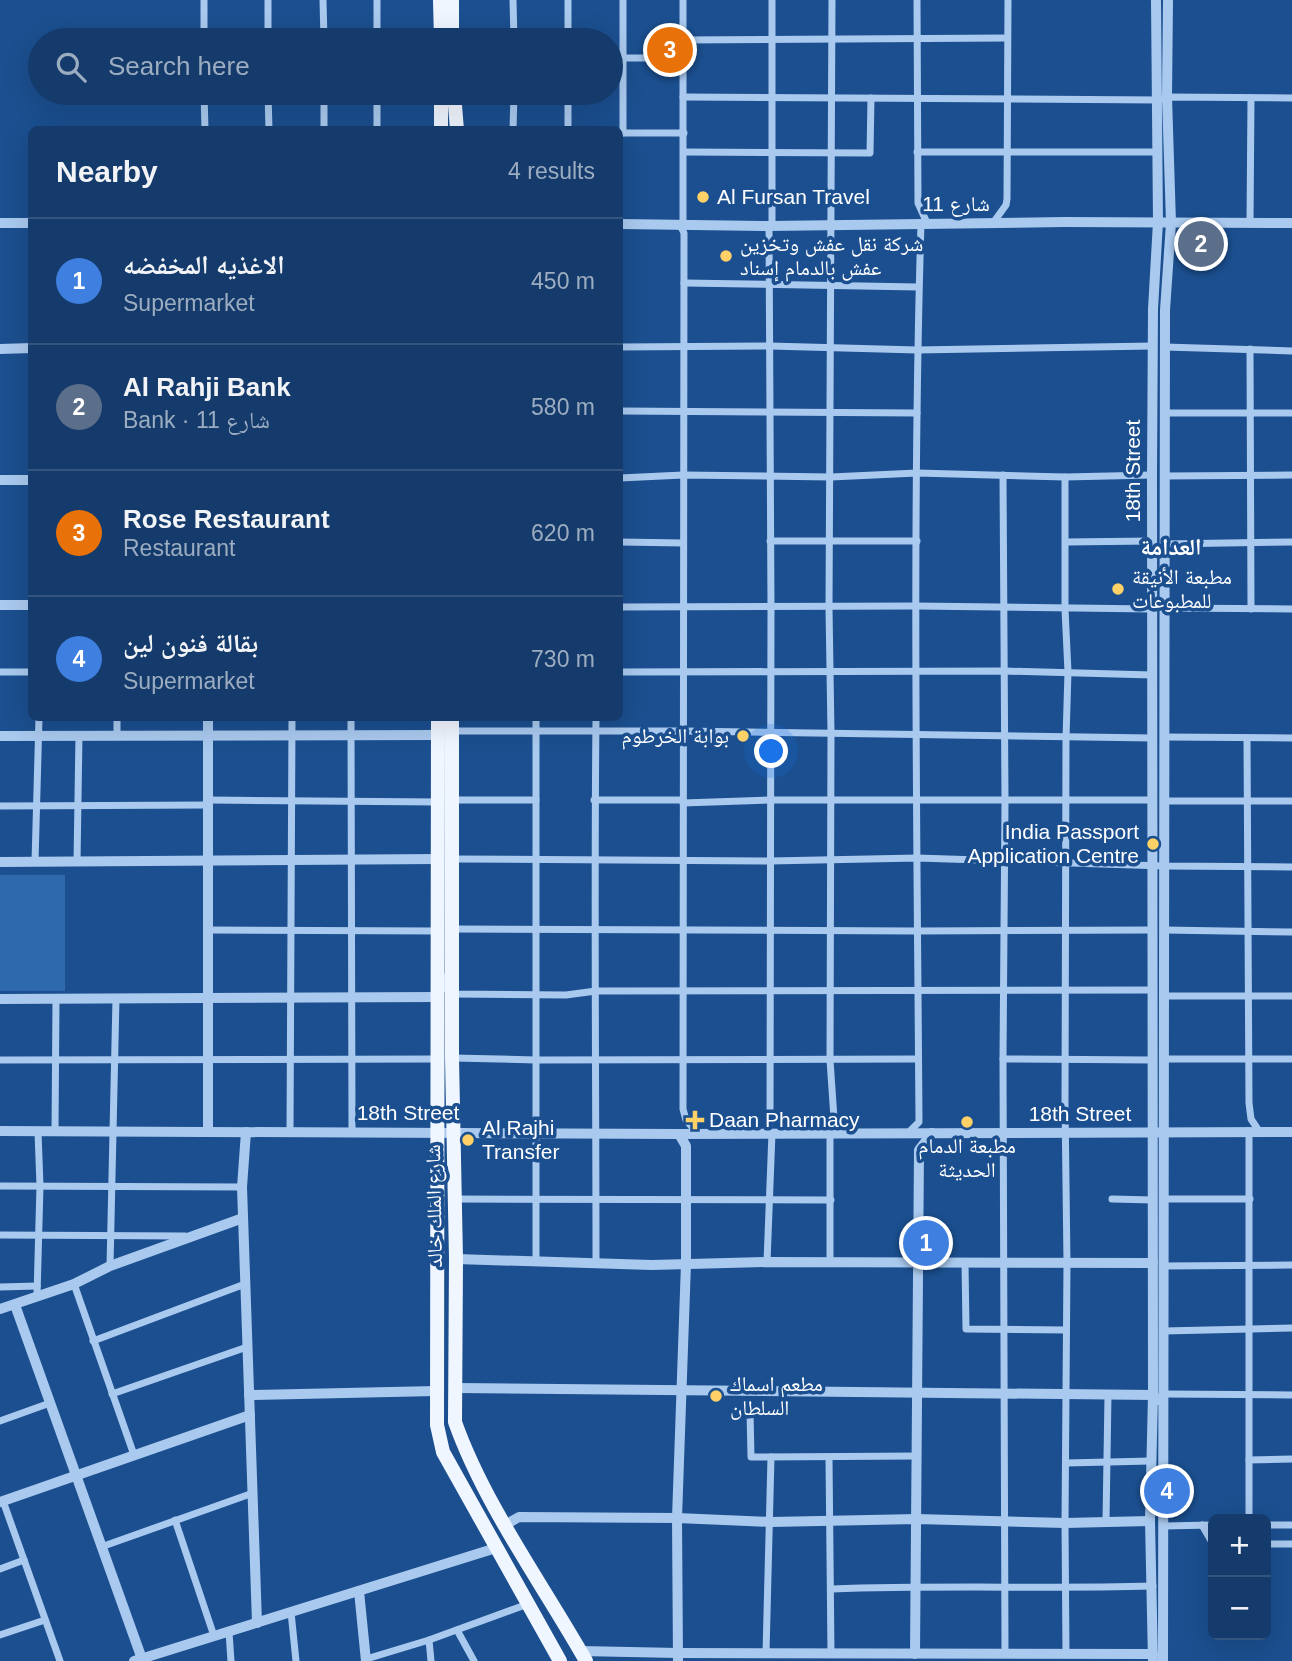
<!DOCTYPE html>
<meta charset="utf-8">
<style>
body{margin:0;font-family:Helvetica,"Noto Naskh Arabic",sans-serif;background:#214673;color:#f1f3f6}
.controls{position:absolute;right:21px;bottom:21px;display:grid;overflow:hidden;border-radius:10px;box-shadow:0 7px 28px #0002}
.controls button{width:63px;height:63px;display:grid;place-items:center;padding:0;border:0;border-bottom:2px solid #33557e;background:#143b6b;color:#f1f3f6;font:35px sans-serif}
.you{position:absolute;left:772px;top:752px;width:24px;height:24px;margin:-18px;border:5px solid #fff;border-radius:50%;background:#1a73e8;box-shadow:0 0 0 10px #1a73e833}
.badge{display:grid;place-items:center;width:46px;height:46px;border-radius:50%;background:#95b2f1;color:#fff;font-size:23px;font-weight:700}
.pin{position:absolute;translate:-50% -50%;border:4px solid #fff;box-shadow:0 2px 7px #0006}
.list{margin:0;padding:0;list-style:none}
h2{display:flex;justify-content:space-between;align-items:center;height:91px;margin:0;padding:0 28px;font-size:30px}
h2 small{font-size:23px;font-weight:400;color:#9dadc1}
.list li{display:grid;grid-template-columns:46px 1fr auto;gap:21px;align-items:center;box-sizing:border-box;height:126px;padding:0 28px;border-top:2px solid #33557e}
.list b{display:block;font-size:26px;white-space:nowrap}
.list p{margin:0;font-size:23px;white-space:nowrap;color:#9dadc1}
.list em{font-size:23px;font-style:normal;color:#9dadc1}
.icon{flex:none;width:38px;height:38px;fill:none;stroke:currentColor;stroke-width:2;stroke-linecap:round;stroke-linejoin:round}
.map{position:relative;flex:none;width:1292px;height:1661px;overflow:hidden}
.search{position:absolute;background:#143b6b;box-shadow:0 7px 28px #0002;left:28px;top:28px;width:595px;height:77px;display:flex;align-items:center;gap:18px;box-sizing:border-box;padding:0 24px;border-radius:38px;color:#9dadc1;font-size:26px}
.panel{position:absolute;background:#143b6b;box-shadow:0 7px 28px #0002;left:28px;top:126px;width:595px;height:595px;border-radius:10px}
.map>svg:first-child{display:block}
.green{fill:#2e69ad}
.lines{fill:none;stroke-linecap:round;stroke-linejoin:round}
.minor{stroke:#a9c9ee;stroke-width:7}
.tertiary{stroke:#a9c9ee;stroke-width:10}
.primary{stroke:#f0f6ff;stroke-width:14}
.poi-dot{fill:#ffd166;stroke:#1b4f8f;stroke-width:2.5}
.labels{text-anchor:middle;stroke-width:7;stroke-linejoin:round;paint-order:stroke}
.poi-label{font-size:21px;fill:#fff;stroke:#1b4f8f;text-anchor:start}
.street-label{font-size:21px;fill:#fff;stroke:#1b4f8f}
.neighbourhood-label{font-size:23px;font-weight:bold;fill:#fff;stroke:#1b4f8f}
</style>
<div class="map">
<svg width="1292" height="1661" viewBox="0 0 1292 1661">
<rect width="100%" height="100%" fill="#1b4f8f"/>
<!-- green -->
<rect class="green" x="0" y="875" width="65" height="116"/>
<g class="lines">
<!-- minor -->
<g class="minor">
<path d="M204 0V40"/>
<path d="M268 0V40"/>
<path d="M323 0 324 40"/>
<path d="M377 0V40"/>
<path d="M513 0 514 40"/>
<path d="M568 0V40"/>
<path d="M623 0V133"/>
<path d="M772 0V226"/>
<path d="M832 0 829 608 831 733 830 1060 835 1133"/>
<path d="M917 0 918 203 927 223"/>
<path d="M683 40 1007 38"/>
<path d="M611 58H683"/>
<path d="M204 93 205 130"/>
<path d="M268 93 269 130"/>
<path d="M377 93V130"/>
<path d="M568 93V130"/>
<path d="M683 97 1158 100 1167 97 1292 98"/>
<path d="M324 130V93"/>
<path d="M513 130 514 93"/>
<path d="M621 133H684"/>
<path d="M684 152 870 153 871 98"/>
<path d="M917 152H1157"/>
<path d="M683 223V0"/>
<path d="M993 223 1006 205 1007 199 1008 0"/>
<path d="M1250 223 1251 98"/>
<path d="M676 225 681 227 684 233 683 1109 686 1120 697 1133"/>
<path d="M684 283 918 287"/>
<path d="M620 347 770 346 917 350 1153 346"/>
<path d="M1165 347 1292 351"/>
<path d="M1250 349 1251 609"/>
<path d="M620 411 917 413"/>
<path d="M1165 413H1292"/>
<path d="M1003 475 1005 802 1003 1059 1005 1654"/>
<path d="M1165 476 1292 475"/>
<path d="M1065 477V609L1068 672 1066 738 1065 1104 1067 1263 1065 1523 1066 1654"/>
<path d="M620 478 683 475 831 477 917 473 1065 477 1152 475"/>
<path d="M770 541H917"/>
<path d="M620 542 683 543"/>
<path d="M1066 542 1152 541"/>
<path d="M1165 544 1292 542"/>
<path d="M620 607 916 606 1151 609"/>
<path d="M1165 608 1292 609"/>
<path d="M0 672H32"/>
<path d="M620 672 1004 671 1152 675"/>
<path d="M117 718V735"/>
<path d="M351 718 352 1132"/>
<path d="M452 731H684L1152 738"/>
<path d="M1165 737 1292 738"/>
<path d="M1247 738 1249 1103 1251 1119 1259 1131"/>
<path d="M208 800 438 802"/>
<path d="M452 800H536"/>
<path d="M594 800H683"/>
<path d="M1165 801H1292"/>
<path d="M683 803 771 800H1152"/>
<path d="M0 806 208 805"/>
<path d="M453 859 770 861 917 858 1164 866 1292 867"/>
<path d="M35 862 39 718"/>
<path d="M77 862 79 735"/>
<path d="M453 929 916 931 1151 930"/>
<path d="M209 930 439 931"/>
<path d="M1164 930 1292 932"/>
<path d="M443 977 445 988 453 994 566 995 596 991 1151 990"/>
<path d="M1164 996H1292"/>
<path d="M453 1058 536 1060 918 1059"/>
<path d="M1003 1059 1151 1060"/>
<path d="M1165 1059H1292"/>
<path d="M0 1060 437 1059"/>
<path d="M1249 1131V1519"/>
<path d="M55 1132 56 999"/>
<path d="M290 1132 292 718"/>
<path d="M765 1133 770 1122 771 607 769 226"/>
<path d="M830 1133V1262"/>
<path d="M908 1133 919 1122C917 823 912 523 921 223"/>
<path d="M0 1186 242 1187"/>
<path d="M455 1199 831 1200"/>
<path d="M1112 1199 1153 1200"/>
<path d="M1163 1199H1250"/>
<path d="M0 1235 185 1236"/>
<path d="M536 1261V718"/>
<path d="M596 1262C596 1080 594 899 596 718"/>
<path d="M767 1262 772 1133"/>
<path d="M965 1262 966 1329 1066 1330"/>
<path d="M110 1266 116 998"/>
<path d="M1164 1266 1292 1265"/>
<path d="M74 1284 134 1455"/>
<path d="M0 1287 37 1286"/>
<path d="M37 1296 40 1186 38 1132"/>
<path d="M1164 1331 1292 1328"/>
<path d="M93 1341 245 1284"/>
<path d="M112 1394 247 1347"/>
<path d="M1164 1394 1292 1395"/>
<path d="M750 1412 751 1457 917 1456"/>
<path d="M0 1421 50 1403"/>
<path d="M829 1458 831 1653"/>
<path d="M1249 1460 1292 1459"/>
<path d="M1066 1463 1151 1461"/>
<path d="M3 1501 60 1661"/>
<path d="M175 1520 214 1636"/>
<path d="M1106 1521 1108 1395"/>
<path d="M1202 1525 1213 1544"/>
<path d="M1266 1525H1292"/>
<path d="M1163 1526 1213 1525"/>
<path d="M1266 1544H1292"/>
<path d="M101 1547 253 1493"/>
<path d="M0 1569 24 1560"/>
<path d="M832 1589C939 1585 1046 1589 1153 1586"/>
<path d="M291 1612 296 1661"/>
<path d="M457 1630 474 1661"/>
<path d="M229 1632 231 1661"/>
<path d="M0 1635 45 1620"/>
<path d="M766 1653 771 1457"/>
<path d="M366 1659 429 1640"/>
<path d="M431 1661 429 1640 528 1604"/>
</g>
<!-- tertiary -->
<g class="tertiary">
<path d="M0 223H32"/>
<path d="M620 224 769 226 1065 222 1292 223"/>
<path d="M0 349 32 348"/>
<path d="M0 480H32"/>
<path d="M0 605H32"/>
<path d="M0 736 438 735"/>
<path d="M0 862 438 859"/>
<path d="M0 999 438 997"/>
<path d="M0 1131 679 1134 1292 1132"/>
<path d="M208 1132V718"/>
<path d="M246 1132 242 1187 257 1623"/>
<path d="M456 1259 652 1265 767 1262 1153 1263"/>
<path d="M15 1305 142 1659"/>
<path d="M0 1309 74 1284 110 1266 243 1218"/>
<path d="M456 1388 1153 1395 1158 1400"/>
<path d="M249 1395 436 1391"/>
<path d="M0 1502 250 1415"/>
<path d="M505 1525 519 1517 677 1518 771 1522 917 1519 1065 1523 1150 1521"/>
<path d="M359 1591 366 1661"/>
<path d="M580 1651 678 1653 1153 1654"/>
<path d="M915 1654 919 1150 932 1133"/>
<path d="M134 1661 496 1548"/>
<path d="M678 1661 677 1518 686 1263V1146L679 1134"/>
<path d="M1153 1661 1150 1521 1153 1395 1152 475 1153 309 1158 222 1156 0"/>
<path d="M1163 1661 1165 310 1171 223 1167 97 1168 0"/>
</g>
<!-- primary -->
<g class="primary">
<path d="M440 0 441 40"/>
<path d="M452 40V0"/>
<path d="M441 93V130"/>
<path d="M454 93 457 130"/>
<path d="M438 718 437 1425 443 1452 560 1661"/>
<path d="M452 718V1058L456 1259 455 1422C484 1504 543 1585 586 1661"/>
</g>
</g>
<!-- markers -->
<g class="poi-dot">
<circle cx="703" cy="197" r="7"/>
<circle cx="726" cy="256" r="7"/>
<circle cx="1118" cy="589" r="7"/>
<circle cx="743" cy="736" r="7"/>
<circle cx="1153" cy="844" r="7"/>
<path d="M691.5 1109.5h7v7h7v7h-7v7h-7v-7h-7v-7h7z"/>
<circle cx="967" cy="1122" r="7"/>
<circle cx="468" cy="1140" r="7"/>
<circle cx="716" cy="1396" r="7"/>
</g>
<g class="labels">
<!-- poi labels -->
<g class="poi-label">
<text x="717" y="204">Al Fursan Travel</text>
<text x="740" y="251">شركة نقل عفش وتخزين<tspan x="740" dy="24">عفش بالدمام إسناد</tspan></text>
<text x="1132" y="584">مطبعة الأنيقة<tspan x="1132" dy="24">للمطبوعات</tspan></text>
<text x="729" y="743" text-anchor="end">بوابة الخرطوم</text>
<text x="1139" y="839" text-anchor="end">India Passport<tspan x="1139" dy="24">Application Centre</tspan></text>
<text x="709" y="1127">Daan Pharmacy</text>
<text x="482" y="1135">Al Rajhi<tspan x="482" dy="24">Transfer</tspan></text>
<text x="967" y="1153" text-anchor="middle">مطبعة الدمام<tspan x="967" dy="24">الحديثة</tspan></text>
<text x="730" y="1391">مطعم اسماك<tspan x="730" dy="24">السلطان</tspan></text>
</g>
<!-- street labels -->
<g class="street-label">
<text x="956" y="211">شارع 11</text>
<text transform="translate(1133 471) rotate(-90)" y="7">18th Street</text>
<text x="408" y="1120">18th Street</text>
<text x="1080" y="1121">18th Street</text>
<text transform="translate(434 1206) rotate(-91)" y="7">شارع الملك خالد</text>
</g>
<!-- neighbourhood labels -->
<g class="neighbourhood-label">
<text x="1171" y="555">العدامة</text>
</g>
</g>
</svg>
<div class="controls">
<button>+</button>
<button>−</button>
</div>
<div class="you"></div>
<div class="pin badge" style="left:926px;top:1243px;background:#3f7fe0">1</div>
<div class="pin badge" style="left:1201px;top:244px;background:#5c6f8a">2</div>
<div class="pin badge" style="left:670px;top:50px;background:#e8710a">3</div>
<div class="pin badge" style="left:1167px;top:1491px;background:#3f7fe0">4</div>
<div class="search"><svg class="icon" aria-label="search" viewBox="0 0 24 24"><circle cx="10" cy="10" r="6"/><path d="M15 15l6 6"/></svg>Search here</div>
<section class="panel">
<h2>Nearby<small>4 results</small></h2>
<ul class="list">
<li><span class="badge" style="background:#3f7fe0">1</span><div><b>الاغذيه المخفضه</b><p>Supermarket</p></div><em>450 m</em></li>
<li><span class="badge" style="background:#5c6f8a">2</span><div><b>Al Rahji Bank</b><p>Bank · شارع 11</p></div><em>580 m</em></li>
<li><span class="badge" style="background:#e8710a">3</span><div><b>Rose Restaurant</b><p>Restaurant</p></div><em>620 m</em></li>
<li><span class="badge" style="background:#3f7fe0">4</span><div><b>بقالة فنون لين</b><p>Supermarket</p></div><em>730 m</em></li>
</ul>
</section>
</div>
